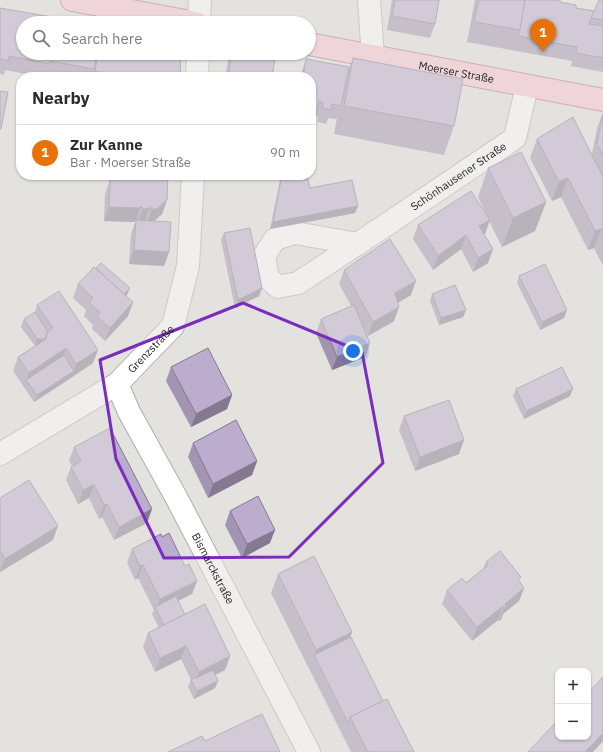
<!DOCTYPE html>
<meta charset="utf-8">
<style>
body{margin:0;font-family:"IBM Plex Sans",sans-serif;background:#f7f7f7;color:#2b2b33}
.controls{position:absolute;right:12px;bottom:12px;display:grid;overflow:hidden;border-radius:8px;box-shadow:0 1px 3px #0004}
.controls button{width:36px;height:36px;display:grid;place-items:center;padding:0;border:0;border-bottom:1px solid #e1e1e2;background:#fff;color:#2b2b33;font:20px sans-serif}
.you{position:absolute;left:353px;top:351px;width:14px;height:14px;margin:-10px;border:3px solid #fff;border-radius:50%;background:#1a73e8;box-shadow:0 0 0 6px #1a73e833}
.badge{display:grid;place-items:center;width:26px;height:26px;border-radius:50%;background:#29617b;color:#fff;font-size:13px;font-weight:700}
.pin{position:absolute;translate:-50% -33px;filter:drop-shadow(0 1px 2px #0008)}
.pin::after{content:'';position:absolute;top:21px;width:14px;height:12px;background:inherit;clip-path:polygon(0 0,100% 0,50% 100%)}
.list{margin:0;padding:0;list-style:none}
h2{display:flex;justify-content:space-between;align-items:center;height:52px;margin:0;padding:0 16px;font-size:17px}
h2 small{font-size:13px;font-weight:400;color:#7c7c81}
.list li{display:grid;grid-template-columns:26px 1fr auto;gap:12px;align-items:center;box-sizing:border-box;height:56px;padding:0 16px;border-top:1px solid #e1e1e2}
.list b{display:block;font-size:15px;white-space:nowrap}
.list p{margin:0;font-size:13px;white-space:nowrap;color:#7c7c81}
.list em{font-size:13px;font-style:normal;color:#7c7c81}
.icon{flex:none;width:22px;height:22px;fill:none;stroke:currentColor;stroke-width:2;stroke-linecap:round;stroke-linejoin:round}
.map{position:relative;flex:none;width:603px;height:752px;overflow:hidden}
.search{position:absolute;background:#fff;box-shadow:0 1px 3px #0004;left:16px;top:16px;width:300px;height:44px;display:flex;align-items:center;gap:10px;box-sizing:border-box;padding:0 14px;border-radius:22px;color:#7c7c81;font-size:15px}
.panel{position:absolute;background:#fff;box-shadow:0 1px 3px #0004;left:16px;top:72px;width:300px;height:108px;border-radius:16px}
.map>svg:first-child{display:block}
.lines{fill:none;stroke-linecap:round;stroke-linejoin:round}
.minor-casing{stroke:#aeada9;stroke-width:24}
.major-casing{stroke:#ae7381;stroke-width:24}
.minor{stroke:#fff;stroke-width:22}
.major{stroke:#fcc6d3;stroke-width:22}
.wall{fill:#a295b2}
.shaded-wall{fill:#847991}
.building{fill:#bcadcf;stroke:#847991}
.marked{fill:none;stroke:#7b2cbf;stroke-width:3;stroke-linejoin:round}
.labels{text-anchor:middle;stroke-width:3.5;stroke-linejoin:round;paint-order:stroke}
.street-label{font-size:11px;fill:#201f1e;stroke:#f0efeb}
</style>
<div class="map">
<svg width="603" height="752" viewBox="0 0 603 752">
<rect width="100%" height="100%" fill="#e3e2de"/>
<g class="lines">
<!-- minor casing -->
<g class="minor-casing">
<g id="minor">
<path d="M369 0 373 57"/>
<path d="M199 23 200 0"/>
<path d="M197 77 198 53"/>
<path id="s1" d="M358 244 295 233 275 239 264 256 268 278 278 287 298 283 383 227 515 138 527 86"/>
<path id="s2" d="M117 384 129 412 176 497 309 752"/>
<path id="s3" d="M0 454 117 384 173 326 188 266 193 175"/>
</g>
</g>
<!-- major casing -->
<g class="major-casing">
<g id="major">
<path d="M72 0 196 23"/>
<path id="s4" d="M309 44 603 100"/>
</g>
</g>
<!-- minor -->
<use href="#minor" class="minor"/>
<!-- major -->
<use href="#major" class="major"/>
</g>
<!-- wall -->
<g class="wall">
<path d="M392 0H439L435 24 430 38 387 30Z"/>
<path d="M475 0H560V2L576 8 594 11 603 0V72L571 66 572 61 467 42Z"/>
<path d="M0 8 23 53H181L180 77H57L46 75 45 77H42L5 70 4 75 0 74Z"/>
<path d="M230 53H276L272 77H225L229 56Z"/>
<path d="M353 58 454 126 444 155 334 134 337 118 336 119 328 118 326 124 317 122 318 116 316 115 311 77H300L306 59 347 73Z"/>
<path d="M603 112V266L594 248 588 250 561 197 552 201 530 158 537 139 592 154 597 128Z"/>
<path d="M488 168 546 202 535 231 502 247 489 221 485 234H484L493 249 488 263 473 272 461 249 433 270 413 239 418 225 487 216 478 197Z"/>
<path d="M111 175H168L167 200 162 214 154 221 169 252 164 266 129 264 131 234 136 220 134 222 104 221 105 194 110 180H111Z"/>
<path d="M281 175H307L310 188 358 206 355 213 270 229Z"/>
<path d="M224 233 262 288 259 296 235 308 221 240Z"/>
<path d="M96 268 130 288 126 296 133 302 128 316 105 341 92 329 93 325 84 316 86 310 73 298 78 284Z"/>
<path d="M344 270 411 295 398 303 394 321 368 336 364 328 370 343 365 357 332 370 316 333 321 319 351 306 339 284Z"/>
<path d="M519 276 564 318 540 330 517 283Z"/>
<path d="M432 294 466 310 463 317 439 325 430 301Z"/>
<path d="M37 305 93 363 34 402 13 371 18 357 35 346 21 327 24 319 35 312Z"/>
<path d="M171 367 232 395 227 409 191 427 166 381Z"/>
<path d="M516 389 570 396 524 419 513 396Z"/>
<path d="M404 416 459 454 415 471 399 430Z"/>
<path d="M193 443 257 461 252 475 208 498 188 457Z"/>
<path d="M74 447 147 523 114 540 102 517 99 519 89 498 78 504 66 480 71 467 72 466 69 461Z"/>
<path d="M0 498 53 540 0 572Z"/>
<path d="M230 511 270 543 242 558 225 525Z"/>
<path d="M162 537 197 581 192 594 178 601 185 615 230 656 225 670 215 675 218 681 215 688 194 699 188 687 191 680 181 659 155 672 143 647 148 633 159 628 152 614 154 610 138 578 135 580 127 563 132 549Z"/>
<path d="M486 562 519 581 524 588 519 601 503 614 501 620 499 621 498 620 472 641 442 604 447 590 466 583 483 569Z"/>
<path d="M278 574 352 632 350 637 383 701 414 752H351L271 593Z"/>
</g>
<!-- shaded-wall -->
<g class="shaded-wall">
<path d="M568 178 561 197 552 201 559 182Z"/>
<path d="M167 200 162 214 152 223H147L152 209Z"/>
<path d="M546 202 535 231 502 247 513 218Z"/>
<path d="M141 206 136 220 134 222 104 221 109 207Z"/>
<path d="M358 206 355 213 270 229 273 222Z"/>
<path d="M150 207 145 220 138 222 143 209Z"/>
<path d="M490 220 485 234 474 240 479 226Z"/>
<path d="M601 229 594 248 588 250 595 231Z"/>
<path d="M466 235 461 249 433 270 438 256Z"/>
<path d="M493 249 488 263 473 272 478 258Z"/>
<path d="M134 250 169 252 164 266 129 264Z"/>
<path d="M416 281 411 295 390 307 395 293Z"/>
<path d="M130 288 127 295 118 306 120 299Z"/>
<path d="M262 288 259 296 235 308 238 300Z"/>
<path d="M133 302 128 316 105 341 110 328Z"/>
<path d="M399 307 394 321 368 336 373 322Z"/>
<path d="M466 310 463 317 439 325 441 318Z"/>
<path d="M567 310 564 318 540 330 542 322Z"/>
<path d="M37 339H45L42 347 35 346Z"/>
<path d="M370 343 365 357 332 370 337 357Z"/>
<path d="M66 348 61 362 26 380 29 373Z"/>
<path d="M98 350 93 363 71 378 76 364Z"/>
<path d="M74 371 71 378 34 402 37 395Z"/>
<path d="M573 389 570 396 524 419 526 411Z"/>
<path d="M232 395 227 409 191 427 196 414Z"/>
<path d="M464 440 459 454 415 471 420 457Z"/>
<path d="M257 461 252 475 208 498 213 484Z"/>
<path d="M94 485 89 498 78 504 83 490Z"/>
<path d="M107 504 102 517 99 519 104 505Z"/>
<path d="M152 509 147 523 114 540 119 527Z"/>
<path d="M58 526 53 540 0 572 5 559Z"/>
<path d="M275 530 270 543 242 558 247 544Z"/>
<path d="M143 565 138 578 135 580 140 566Z"/>
<path d="M197 581 192 594 157 611 156 609 160 599Z"/>
<path d="M524 588 519 601 503 614 501 620 499 621 504 608 505 604Z"/>
<path d="M503 606 498 620 472 641 477 627Z"/>
<path d="M352 632 346 651 314 655 309 669 316 650Z"/>
<path d="M186 646 181 659 155 672 160 658Z"/>
<path d="M230 656 225 670 194 685 199 672Z"/>
<path d="M218 681 215 688 194 699 197 691Z"/>
<path d="M603 733V741L593 752H585Z"/>
</g>
<!-- building -->
<g class="building">
<path d="M395 0H439L435 24 392 16Z"/>
<path d="M479 0H525L520 30 474 22Z"/>
<path d="M525 0H560V2L576 5V8L594 11 589 24 603 26V58L576 53 577 47 518 36 520 30Z"/>
<path d="M599 0H603V20L591 18Z"/>
<path d="M0 8 86 23H23V53H97L94 69 50 61V64L9 56V61L0 59Z"/>
<path d="M104 20 118 23H104Z"/>
<path d="M98 53H181L180 77H127L95 71Z"/>
<path d="M232 53H276L272 77H228Z"/>
<path d="M353 58 463 79 454 126 344 106Z"/>
<path d="M306 59 349 67 341 106 332 104 331 110 322 108 323 102 319 101 311 141V77H303Z"/>
<path d="M0 91 8 92 1 129H0Z"/>
<path d="M603 114V156L597 144Z"/>
<path d="M573 117 603 177V233L601 229 595 231 568 178 559 182 537 139Z"/>
<path d="M521 152 546 202 513 218 488 168Z"/>
<path d="M115 175H168L167 200 157 209H152L150 207 148 209H143L141 206 139 208 109 207 110 180H115Z"/>
<path d="M282 175H307L310 188 352 180 358 206 273 222Z"/>
<path d="M471 191 490 220 479 226 493 249 478 258 466 235 438 256 418 225Z"/>
<path d="M136 220 171 222 169 252 134 250Z"/>
<path d="M250 228 262 288 238 300 224 233Z"/>
<path d="M390 239 416 281 395 293 399 307 373 322 344 270Z"/>
<path d="M101 263 130 288 124 294 96 268Z"/>
<path d="M545 264 567 310 542 322 519 276Z"/>
<path d="M94 267 133 302 110 328 97 316 100 312 89 303 93 298 78 284Z"/>
<path d="M455 285 466 310 441 318 432 294Z"/>
<path d="M59 291 98 350 76 364 66 348 29 373 18 357 46 339 47 333 53 328 37 305Z"/>
<path d="M354 305 370 343 337 357 321 319Z"/>
<path d="M35 312 48 332 47 333 45 339H37L24 319Z"/>
<path d="M208 348 232 395 196 414 171 367Z"/>
<path d="M64 355 74 371 37 395 26 380Z"/>
<path d="M562 367 573 389 526 411 516 389Z"/>
<path d="M449 400 464 440 420 457 404 416Z"/>
<path d="M236 420 257 461 213 484 193 443Z"/>
<path d="M110 428 152 509 119 527 107 504 104 505 94 485 83 490 71 467 81 461 74 447Z"/>
<path d="M29 480 58 526 5 559 0 551V498Z"/>
<path d="M258 496 275 530 247 544 230 511Z"/>
<path d="M169 533 185 566 189 564 197 581 160 599 143 565 140 566 132 549 161 534 162 537Z"/>
<path d="M500 551 521 577 518 579 524 588 505 604 506 606 504 608 503 606 477 627 447 590 462 578 466 583 488 565 486 562Z"/>
<path d="M314 556 352 632 316 650 278 574Z"/>
<path d="M176 596 185 615 164 625 155 607Z"/>
<path d="M205 604 230 656 199 672 186 646 160 658 148 633Z"/>
<path d="M351 637 383 701 350 717 348 723 314 655Z"/>
<path d="M213 670 218 681 197 691 191 680 196 677V678Z"/>
<path d="M603 677V733L585 752H528L558 720V737H588V693Z"/>
<path d="M387 699 414 752H368L350 717Z"/>
<path d="M262 714 280 752H168L202 736 205 741Z"/>
</g>
<!-- marked area -->
<path d="M0 0H603V752H0ZM243 303 362 352 383 463 289 557 164 558 116 459 100 360Z" fill="#e3e2de" fill-opacity=".55" fill-rule="evenodd"/>
<path class="marked" d="M243 303 362 352 383 463 289 557 164 558 116 459 100 360Z"/>
<g class="labels">
<!-- street labels -->
<g class="street-label">
<text dy="4" stroke="none"><textPath href="#s4" startOffset="150">Moerser Straße</textPath></text>
<text dy="4" stroke="none"><textPath href="#s1" startOffset="354">Schönhausener Straße</textPath></text>
<text dy="4" stroke="none"><textPath href="#s3" startOffset="185">Grenzstraße</textPath></text>
<text dy="4" stroke="none"><textPath href="#s2" startOffset="208">Bismarckstraße</textPath></text>
</g>
</g>
</svg>
<div class="controls">
<button>+</button>
<button>−</button>
</div>
<div class="you"></div>
<div class="pin badge" style="left:543px;top:52px;background:#e8710a">1</div>
<div class="search"><svg class="icon" aria-label="search" viewBox="0 0 24 24"><circle cx="10" cy="10" r="6"/><path d="M15 15l6 6"/></svg>Search here</div>
<section class="panel">
<h2>Nearby<small></small></h2>
<ul class="list">
<li><span class="badge" style="background:#e8710a">1</span><div><b>Zur Kanne</b><p>Bar · Moerser Straße</p></div><em>90 m</em></li>
</ul>
</section>
</div>
